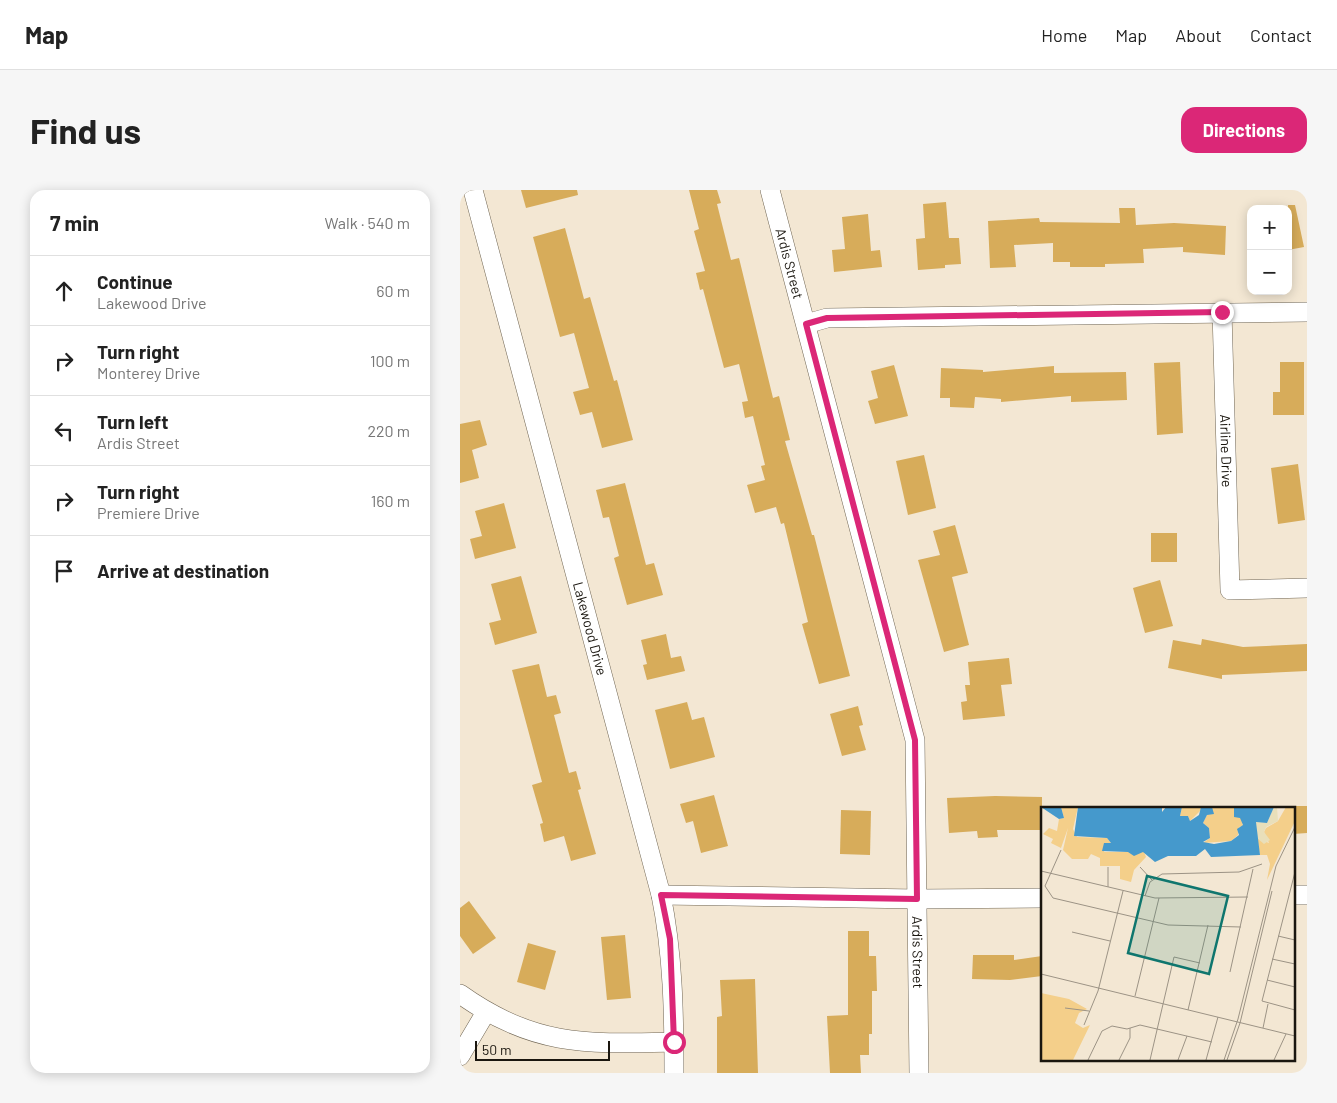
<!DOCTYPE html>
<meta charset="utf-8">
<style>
body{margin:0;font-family:Barlow,sans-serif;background:#f6f6f6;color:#222}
.controls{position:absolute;right:15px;top:15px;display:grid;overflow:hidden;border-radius:10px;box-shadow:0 2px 12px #0003}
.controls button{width:45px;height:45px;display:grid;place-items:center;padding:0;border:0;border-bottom:1px solid #e0e0e0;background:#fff;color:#222;font:25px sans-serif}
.scale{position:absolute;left:15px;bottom:12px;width:135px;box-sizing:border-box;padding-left:5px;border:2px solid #1a160f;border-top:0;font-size:14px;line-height:18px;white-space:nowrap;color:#1a160f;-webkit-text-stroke:4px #f3e7d3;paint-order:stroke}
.stop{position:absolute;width:15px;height:15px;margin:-11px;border:4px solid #db2777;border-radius:50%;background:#fff}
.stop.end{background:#db2777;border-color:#fff;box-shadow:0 1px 5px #0008}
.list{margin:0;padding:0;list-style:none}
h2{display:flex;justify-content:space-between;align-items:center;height:65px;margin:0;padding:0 20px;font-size:21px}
h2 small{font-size:16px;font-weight:400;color:#767676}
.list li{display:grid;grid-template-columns:32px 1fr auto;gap:15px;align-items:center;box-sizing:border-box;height:70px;padding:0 20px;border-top:1px solid #e0e0e0}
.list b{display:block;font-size:19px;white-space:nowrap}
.list p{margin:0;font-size:16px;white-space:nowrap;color:#767676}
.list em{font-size:16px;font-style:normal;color:#767676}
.icon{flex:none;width:28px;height:28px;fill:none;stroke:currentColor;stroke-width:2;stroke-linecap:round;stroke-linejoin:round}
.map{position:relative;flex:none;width:847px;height:883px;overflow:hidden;border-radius:15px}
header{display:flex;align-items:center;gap:30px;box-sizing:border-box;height:70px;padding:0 25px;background:#fff;border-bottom:1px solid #e0e0e0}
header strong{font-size:24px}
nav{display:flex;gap:28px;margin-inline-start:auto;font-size:18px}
.intro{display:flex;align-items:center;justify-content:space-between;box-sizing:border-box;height:120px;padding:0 30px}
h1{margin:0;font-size:35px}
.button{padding:12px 22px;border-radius:15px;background:#db2777;color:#fff;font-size:18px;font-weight:700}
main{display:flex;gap:30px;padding:0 30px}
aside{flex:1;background:#fff;border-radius:15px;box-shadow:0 2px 12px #0003}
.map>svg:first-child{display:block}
.building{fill:#d7ac5a}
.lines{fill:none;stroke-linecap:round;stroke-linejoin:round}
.minor-casing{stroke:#706654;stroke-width:20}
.minor{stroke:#fff;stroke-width:19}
.route{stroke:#db2777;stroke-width:6}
.labels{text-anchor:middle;stroke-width:4;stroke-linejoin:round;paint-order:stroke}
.street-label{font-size:14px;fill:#1a160f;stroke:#f3e7d3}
.inset-road{fill:none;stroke:#9c9385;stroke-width:1}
.view{fill:#0f766e;fill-opacity:0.15;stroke:#0f766e;stroke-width:2.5}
.inset-edge{fill:none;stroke:#1a160f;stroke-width:2.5}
</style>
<header>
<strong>Map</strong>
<nav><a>Home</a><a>Map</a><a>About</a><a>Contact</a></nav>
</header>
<div class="intro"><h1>Find us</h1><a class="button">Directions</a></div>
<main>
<aside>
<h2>7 min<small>Walk · 540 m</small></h2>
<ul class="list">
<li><svg class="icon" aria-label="ahead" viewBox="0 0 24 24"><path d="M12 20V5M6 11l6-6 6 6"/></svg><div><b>Continue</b><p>Lakewood Drive</p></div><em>60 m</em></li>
<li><svg class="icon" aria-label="right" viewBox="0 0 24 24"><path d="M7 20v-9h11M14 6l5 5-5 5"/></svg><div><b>Turn right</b><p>Monterey Drive</p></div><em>100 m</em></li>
<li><svg class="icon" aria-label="left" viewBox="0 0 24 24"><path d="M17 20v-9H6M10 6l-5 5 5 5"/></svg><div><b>Turn left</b><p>Ardis Street</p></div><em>220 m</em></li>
<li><svg class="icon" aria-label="right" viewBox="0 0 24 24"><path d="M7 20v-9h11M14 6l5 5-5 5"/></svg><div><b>Turn right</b><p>Premiere Drive</p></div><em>160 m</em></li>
<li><svg class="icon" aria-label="arrive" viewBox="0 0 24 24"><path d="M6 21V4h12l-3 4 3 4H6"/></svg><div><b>Arrive at destination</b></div></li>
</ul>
</aside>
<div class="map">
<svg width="847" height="883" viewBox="0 0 847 883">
<rect width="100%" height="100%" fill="#f3e7d3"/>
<!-- building -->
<g class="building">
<path d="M61 0H117L118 5 66 18Z"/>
<path d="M229 0H257L261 13 257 14 271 70 279 68 313 208 319 206 330 250 325 251 352 345H354L390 486 359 494 342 434 348 432 324 333 321 334 316 317 295 323 287 295 305 290 301 276 305 275 293 226 285 228 282 212 288 211 279 174 264 178 243 99 240 100 236 83 245 81 234 41 239 39Z"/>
<path d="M486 12 489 48H499L501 74 485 75V78L458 80 456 49 465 48 463 14Z"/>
<path d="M828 15H835L844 57 828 60Z"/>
<path d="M659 18H675L676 35 714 33 766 36 765 65 723 62V57L683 59 684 73 645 74V77H610V72H593V53L554 55 556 77 530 78 528 31 579 28 580 32 660 33Z"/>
<path d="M408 24 411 61 420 60 422 77 374 82 372 60 385 59 382 27Z"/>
<path d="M105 38 124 109 130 107 154 191 157 190 173 250 142 258 132 222 120 225 113 202 129 198 114 143 100 147 73 47Z"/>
<path d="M720 172 723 243 697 245 694 173Z"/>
<path d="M820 172H844V225H813V202H820Z"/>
<path d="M434 175 448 226 415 234 408 211 418 208 411 181Z"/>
<path d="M594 176V183L666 182 667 210 611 212V206L541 212V209L515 207 514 218 490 217V208H480L481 178 523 180V182Z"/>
<path d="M20 230 27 255 12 260 19 288 0 293V234Z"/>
<path d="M464 265 476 318 448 325 436 271Z"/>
<path d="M838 274 845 330 818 334 811 278Z"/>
<path d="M165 293 186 375 194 373 203 405 167 415 154 368 159 366 149 327 143 328 136 300Z"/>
<path d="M44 313 56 358 15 369 10 349 22 346 15 321Z"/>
<path d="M495 335 508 383 492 387 509 455 484 462 458 370 480 365 473 341Z"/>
<rect x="691" y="343" width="26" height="29"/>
<path d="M61 386 77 443 35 455 29 433 41 430 31 394Z"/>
<path d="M700 390 713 436 685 443 673 398Z"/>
<path d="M206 444 211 468 221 466 225 481 187 490 183 475 187 474 181 450Z"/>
<path d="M742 449 783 457 847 454V481L762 485V489L708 478 713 450 741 455Z"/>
<path d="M549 468 552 494 541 495 545 526 503 530 501 512 507 511 505 495H510L508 472Z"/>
<path d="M79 474 87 507 96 505 101 523 94 525 109 583 116 581 121 599 118 600 136 664 111 671 104 646 84 652 80 634 83 633 72 595 82 592 52 480Z"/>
<path d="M227 512 232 530 244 527 255 567 210 579 195 520Z"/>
<path d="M398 516 403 535 399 536 406 560 382 566 370 524Z"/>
<path d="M254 605 268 656 241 663 233 631 226 633 220 614Z"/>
<path d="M535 606 582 607V640H537L538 647 518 648 517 641 489 643 487 608Z"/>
<path d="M833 616H847V643L833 644Z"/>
<path d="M381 620 411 621 410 665 380 664Z"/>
<path d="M9 711 36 748 13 764 0 746V718Z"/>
<path d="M388 741H409V766H416L417 801H412V844H409V865H400L401 883H370L367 826 388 825Z"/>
<path d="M165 745 171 808 147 810 141 747Z"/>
<path d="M68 753 96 761 85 800 57 792Z"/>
<path d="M513 765H554V770L582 766V786L550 790 512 789Z"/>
<path d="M295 789 298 883H257V827L262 826 260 790Z"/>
</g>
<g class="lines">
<!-- minor casing -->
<g class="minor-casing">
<g id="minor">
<path id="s1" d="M13 0 201 705C213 764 214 823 214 883"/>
<path id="s2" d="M310 0 455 550 459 883"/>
<path id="s3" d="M762 122 770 400 847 398"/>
<path d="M346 134 367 128 847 122"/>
<path d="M201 705 457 709 582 708"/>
<path d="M833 705H847"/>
<path d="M0 804C74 857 127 854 214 852"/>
<path d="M0 866 26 822"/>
</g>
</g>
<!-- minor -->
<use href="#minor" class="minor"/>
</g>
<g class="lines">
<!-- route -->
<path class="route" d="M214 852 210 749 201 705 457 709 455 550 346 134 367 128 762 122"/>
</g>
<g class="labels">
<!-- street labels -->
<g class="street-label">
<text dy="5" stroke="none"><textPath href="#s2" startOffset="76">Ardis Street</textPath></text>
<text dy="5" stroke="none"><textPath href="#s3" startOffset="139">Airline Drive</textPath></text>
<text dy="5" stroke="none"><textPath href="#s1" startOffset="454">Lakewood Drive</textPath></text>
<text dy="5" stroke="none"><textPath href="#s2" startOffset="781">Ardis Street</textPath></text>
</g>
</g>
<!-- overview -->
<g transform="translate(581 617)">
<rect width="254" height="254" fill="#f3e7d3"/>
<path d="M20 0H37L32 22 36 30 66 31 70 36H66L63 45H103L105 50 93 63 90 75 79 72V59H59V51L50 47 47 52H31L22 43 27 21 20 41 10 36 12 32 2 27 8 21 16 24 18 12 23 11ZM141 0H160V3L149 14 147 9H139ZM170 0H193V7L200 11 202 19 198 20 197 28 190 34 162 36 169 31 168 21 162 16ZM245 0H254V14L226 73 229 57 226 48H219L216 31 228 36 223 25 225 21 237 14ZM0 186 28 192 46 202 38 206 34 216 42 221 49 218 32 253H0Z" fill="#f4cf8a"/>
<path d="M236 0 237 14 225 20 223 25 229 33 223 37 216 31 215 15 226 16 232 2Z" fill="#e9dfba"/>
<path d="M0 0H20L23 11 18 12ZM37 0H121V5L125 0H141L139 9H147L149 14 158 8 160 0H171L173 7 166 8 162 16 168 21 169 31 162 35 173 37 190 34 198 28 196 22 202 18 199 11 193 10V0H233L226 16 215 15 219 48 170 50 164 42 155 49H127L114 55 102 45 93 49 87 45 61 44 63 36H70L66 31 33 29Z" fill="#4599cc"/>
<path class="inset-road" d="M20 43 4 79 12 91 127 118 200 120M99 60 111 73M0 64 114 91 207 90M254 65 221 194 254 203M67 80V60M104 89 109 75 121 67 198 65 221 57M31 125 69 134M237 129 254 133M231 152 254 157M189 165 212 62M0 167 254 229M226 173 254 180M94 189 118 91M24 201 48 204M147 203 167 118M43 218 57 184 82 84M222 221 227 197M47 253 61 224 71 219 86 222 99 218 171 235M78 253 89 231V221M109 253 133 150 159 156M137 253 146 229M165 253 177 210M183 253 197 212 235 59 254 20M186 253 199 216 231 84M233 253 245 227"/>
<path class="view" d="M106 69 187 89 168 167 87 146Z"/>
<rect width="254" height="254" class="inset-edge"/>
</g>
</svg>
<div class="controls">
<button>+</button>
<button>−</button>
</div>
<div class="scale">50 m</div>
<div class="stop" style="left:214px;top:852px"></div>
<div class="stop end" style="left:762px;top:122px"></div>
</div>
</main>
